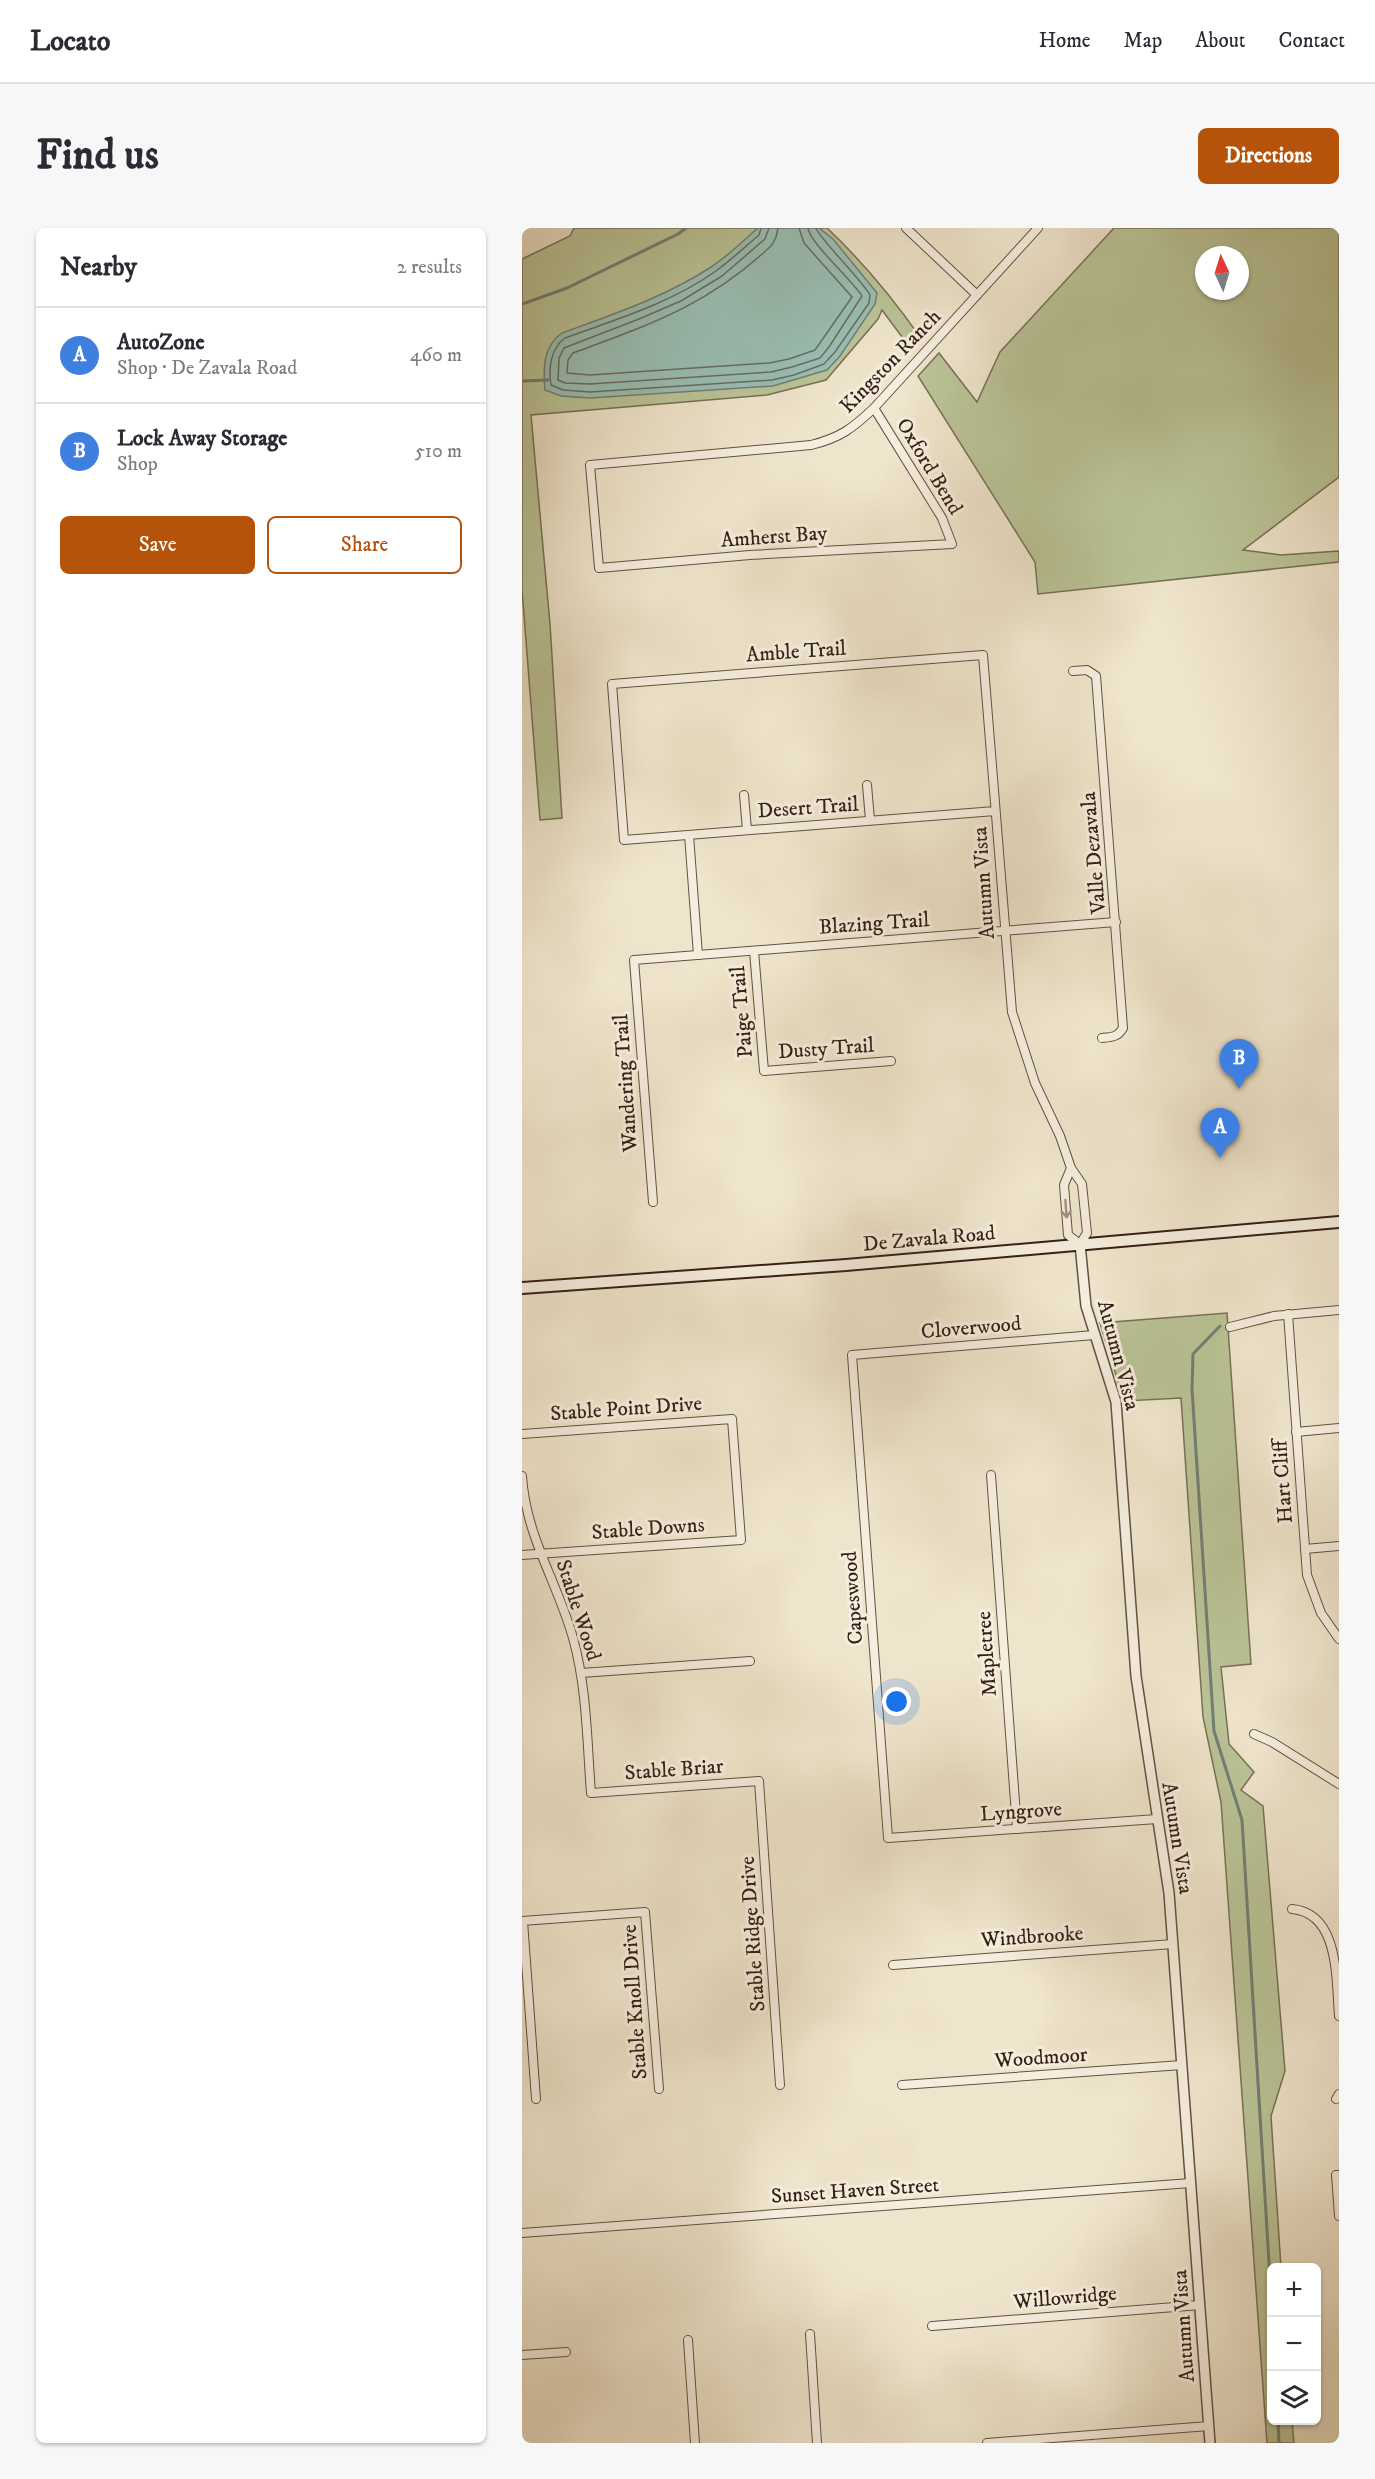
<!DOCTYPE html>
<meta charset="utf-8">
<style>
body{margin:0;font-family:"IM FELL DW Pica",serif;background:#f7f7f7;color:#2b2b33}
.controls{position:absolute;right:18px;bottom:18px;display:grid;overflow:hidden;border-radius:9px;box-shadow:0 2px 4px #0004}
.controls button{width:54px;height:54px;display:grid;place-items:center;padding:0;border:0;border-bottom:2px solid #e1e1e2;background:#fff;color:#2b2b33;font:30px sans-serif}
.compass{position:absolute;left:673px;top:18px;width:54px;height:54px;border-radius:50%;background:#fff;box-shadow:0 2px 4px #0004;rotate:356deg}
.you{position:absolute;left:375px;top:1474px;width:21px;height:21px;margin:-15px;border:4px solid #fff;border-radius:50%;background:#1a73e8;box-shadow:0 0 0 9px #1a73e833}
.badge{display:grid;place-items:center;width:39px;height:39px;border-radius:50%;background:#b45309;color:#fff;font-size:20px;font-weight:700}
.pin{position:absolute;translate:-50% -50px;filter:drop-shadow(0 2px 3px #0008)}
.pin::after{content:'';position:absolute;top:32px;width:21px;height:18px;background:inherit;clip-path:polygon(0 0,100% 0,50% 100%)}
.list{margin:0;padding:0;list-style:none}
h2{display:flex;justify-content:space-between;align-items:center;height:78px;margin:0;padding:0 24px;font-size:26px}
h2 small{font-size:20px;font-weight:400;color:#7c7c81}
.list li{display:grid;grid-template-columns:39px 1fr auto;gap:18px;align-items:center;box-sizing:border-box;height:96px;padding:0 24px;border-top:2px solid #e1e1e2}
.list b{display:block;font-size:22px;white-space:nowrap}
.list p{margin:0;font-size:20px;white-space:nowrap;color:#7c7c81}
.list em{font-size:20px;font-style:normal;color:#7c7c81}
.actions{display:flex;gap:12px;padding:18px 24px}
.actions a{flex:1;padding:14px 0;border:2px solid #b45309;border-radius:9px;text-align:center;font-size:21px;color:#b45309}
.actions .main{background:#b45309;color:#fff}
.icon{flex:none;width:33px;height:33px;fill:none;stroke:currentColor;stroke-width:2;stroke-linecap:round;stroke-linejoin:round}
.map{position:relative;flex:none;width:817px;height:2215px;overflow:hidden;border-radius:9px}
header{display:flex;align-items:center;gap:36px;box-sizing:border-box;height:84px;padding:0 30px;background:#fff;border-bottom:2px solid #e1e1e2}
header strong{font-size:28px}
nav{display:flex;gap:33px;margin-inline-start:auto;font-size:21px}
.intro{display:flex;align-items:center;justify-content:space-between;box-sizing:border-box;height:144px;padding:0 36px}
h1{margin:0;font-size:42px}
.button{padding:15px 27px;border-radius:9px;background:#b45309;color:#fff;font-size:21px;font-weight:700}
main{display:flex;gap:36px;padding:0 36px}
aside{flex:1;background:#fff;border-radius:9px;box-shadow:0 2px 4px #0004}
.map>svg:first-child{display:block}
.green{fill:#bac497;stroke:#787156;stroke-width:1.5;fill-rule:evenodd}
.water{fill:#9abfb4;stroke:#727f74;stroke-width:1.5}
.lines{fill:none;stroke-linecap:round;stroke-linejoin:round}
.shore{stroke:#686e64;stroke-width:1.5}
.stream{stroke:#727f74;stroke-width:3}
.minor-casing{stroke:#645043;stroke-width:10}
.tertiary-casing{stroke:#645043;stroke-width:12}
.secondary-casing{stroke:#361e15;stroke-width:14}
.minor{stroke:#f5eede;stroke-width:8}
.tertiary{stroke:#f5eede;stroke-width:9}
.secondary{stroke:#f5eede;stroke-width:10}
.oneway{stroke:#9f9084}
.labels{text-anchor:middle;stroke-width:6;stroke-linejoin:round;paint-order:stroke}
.street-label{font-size:21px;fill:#361e15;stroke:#f5eede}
</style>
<header>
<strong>Locato</strong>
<nav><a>Home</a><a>Map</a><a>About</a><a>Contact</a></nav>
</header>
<div class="intro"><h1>Find us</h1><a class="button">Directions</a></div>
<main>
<aside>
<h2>Nearby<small>2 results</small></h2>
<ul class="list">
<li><span class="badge" style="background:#3f7fe0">A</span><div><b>AutoZone</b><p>Shop · De Zavala Road</p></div><em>460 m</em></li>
<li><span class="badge" style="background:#3f7fe0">B</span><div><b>Lock Away Storage</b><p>Shop</p></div><em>510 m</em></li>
</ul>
<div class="actions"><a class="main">Save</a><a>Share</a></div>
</aside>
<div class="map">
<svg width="817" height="2215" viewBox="0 0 817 2215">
<rect width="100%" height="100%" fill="#efe5cc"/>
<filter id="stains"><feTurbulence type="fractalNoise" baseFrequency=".00333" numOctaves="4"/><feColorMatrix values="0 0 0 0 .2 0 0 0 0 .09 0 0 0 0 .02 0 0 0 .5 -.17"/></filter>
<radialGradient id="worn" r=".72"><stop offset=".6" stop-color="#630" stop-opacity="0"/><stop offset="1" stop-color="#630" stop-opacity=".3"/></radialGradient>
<!-- green -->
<g class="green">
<path d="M52 0H305C340 33 370 69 398 109L389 121 360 82 356 91 304 152 245 167 9 187 28 396 40 590 18 592 0 362V31L48 8Z"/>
<path d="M592 0H817V249L721 322 759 327 817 323V334L516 366 513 334 396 148 417 125 455 174 478 124ZM682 27H718V63H682Z"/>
<path d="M705 1085 729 1436 699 1439 707 1516 732 1544 719 1562 741 1578 763 1843 749 1888 759 2039 750 2040V2192L770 2193 772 2215H745L699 1574 681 1489 659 1170 602 1173 578 1095Z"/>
</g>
<!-- water -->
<path class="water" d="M236 0H297L311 11 355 65 353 76 318 128 305 142 251 158 68 170 39 168 23 162C21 140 21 118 40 105 92 86 143 69 189 39 206 28 221 13 236 0Z"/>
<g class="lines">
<!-- shore -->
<g class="shore">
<path d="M239 0 237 7C223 19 209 32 194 43 149 75 95 91 43 110 29 120 26 140 29 157L41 162 68 164 250 152 272 147 302 136 313 124 347 75 348 67C340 52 295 8 294 0"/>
<path d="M247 0 243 11 200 48 159 73 117 91 42 120 37 130 36 152 43 155 68 156 249 144 270 139 298 130 307 119 340 68C330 52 287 14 286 0"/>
<path d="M256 0 254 9 250 17C187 77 129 96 51 125L46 132 45 145 68 147 247 135 267 131 293 122 330 69 282 15 277 0"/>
</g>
<!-- stream -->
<g class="stream">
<path d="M0 76 45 60 156 6 164 0"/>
<path d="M0 153 26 152"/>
<path d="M698 1098 671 1126 670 1161 692 1503 720 1592 750 2084"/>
<path d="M756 2192 757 2215"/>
</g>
<!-- minor casing -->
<g class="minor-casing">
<g id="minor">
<path d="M384 0 455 67"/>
<path d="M352 180 420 290 430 316 228 327 77 340 68 237 289 217C318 210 331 200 352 180L516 0"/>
<path d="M551 443 565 442 574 448 601 800C596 809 590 809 580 810"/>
<path d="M345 557 348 592"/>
<path d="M222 567 225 602"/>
<path d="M473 583 102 612 90 456 461 427 490 784 513 855 538 908 549 940 560 956 565 1005 558 1016 546 1007 542 957 549 940"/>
<path d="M167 607 176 727"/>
<path d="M232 723 242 843 369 833"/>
<path d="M131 974 112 732 594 694"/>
<path d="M766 1086 785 1347 799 1385 817 1411"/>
<path d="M708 1099 752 1088 817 1082"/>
<path d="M572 1107 330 1127 366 1610 635 1591"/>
<path d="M774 1204 817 1200"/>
<path d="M0 1206 210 1191 219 1312 0 1327"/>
<path d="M469 1247 495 1601"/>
<path d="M0 1248C4 1309 35 1353 51 1410 65 1460 65 1514 69 1565L237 1553 258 1857"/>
<path d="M783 1321 817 1318"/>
<path d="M59 1445 228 1433"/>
<path d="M732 1506 750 1514 817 1556"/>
<path d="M770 1681C817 1685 814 1749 817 1788"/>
<path d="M0 1693 123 1684 137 1861"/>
<path d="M1 1693 14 1871"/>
<path d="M371 1737 651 1716"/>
<path d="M380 1857 660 1837"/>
<path d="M814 1871 817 1866"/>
<path d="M817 1947H814L817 1988"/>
<path d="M0 2005 669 1955"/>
<path d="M410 2098 678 2077"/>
<path d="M288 2106 295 2215"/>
<path d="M166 2112 173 2215"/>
<path d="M0 2127 44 2124"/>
<path d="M465 2215 687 2198"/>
</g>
</g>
<!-- tertiary casing -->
<g class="tertiary-casing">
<path id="tertiary" d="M558 1016 564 1078 594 1174 614 1448 647 1665 688 2215"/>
</g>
<!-- secondary casing -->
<g class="secondary-casing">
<path id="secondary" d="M0 1060 324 1037 817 994"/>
</g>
<!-- minor -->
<use href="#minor" class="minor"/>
<!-- tertiary -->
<use href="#tertiary" class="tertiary"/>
<!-- secondary -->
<use href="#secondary" class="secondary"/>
</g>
<!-- one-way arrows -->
<defs><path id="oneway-shaft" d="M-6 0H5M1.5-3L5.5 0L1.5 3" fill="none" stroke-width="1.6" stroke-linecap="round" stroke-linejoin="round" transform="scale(1.5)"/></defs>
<use class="oneway" href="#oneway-shaft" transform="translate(544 981) rotate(86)"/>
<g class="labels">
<!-- street labels -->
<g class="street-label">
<text transform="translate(368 133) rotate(-46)" y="7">Kingston Ranch</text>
<text transform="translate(408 238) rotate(59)" y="7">Oxford Bend</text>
<text transform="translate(252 308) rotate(-4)" y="7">Amherst Bay</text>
<text transform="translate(274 423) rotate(-4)" y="7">Amble Trail</text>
<text transform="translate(286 579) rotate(-4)" y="7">Desert Trail</text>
<text transform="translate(571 625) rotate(-95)" y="7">Valle Dezavala</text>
<text transform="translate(461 655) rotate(-94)" y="7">Autumn Vista</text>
<text transform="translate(352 695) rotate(-4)" y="7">Blazing Trail</text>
<text transform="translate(219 784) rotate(-95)" y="7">Paige Trail</text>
<text transform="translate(304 820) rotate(-4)" y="7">Dusty Trail</text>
<text transform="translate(103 855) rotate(-94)" y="7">Wandering Trail</text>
<text transform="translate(407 1010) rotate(-5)" y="7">De Zavala Road</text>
<text transform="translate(449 1099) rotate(-5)" y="7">Cloverwood</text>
<text transform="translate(597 1127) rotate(75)" y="7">Autumn Vista</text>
<text transform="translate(104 1180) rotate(-4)" y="7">Stable Point Drive</text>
<text transform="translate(760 1254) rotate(-94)" y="7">Hart Cliff</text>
<text transform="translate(126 1300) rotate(-4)" y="7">Stable Downs</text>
<text transform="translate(330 1370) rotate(-94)" y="7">Capeswood</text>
<text transform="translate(57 1382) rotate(72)" y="7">Stable Wood</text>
<text transform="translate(464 1426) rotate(-94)" y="7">Mapletree</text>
<text transform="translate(152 1541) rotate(-4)" y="7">Stable Briar</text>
<text transform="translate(499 1583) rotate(-4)" y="7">Lyngrove</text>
<text transform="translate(656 1610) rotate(81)" y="7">Autumn Vista</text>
<text transform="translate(230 1706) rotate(-94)" y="7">Stable Ridge Drive</text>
<text transform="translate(510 1708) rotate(-4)" y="7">Windbrooke</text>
<text transform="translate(112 1774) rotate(-94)" y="7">Stable Knoll Drive</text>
<text transform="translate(519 1829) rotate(-4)" y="7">Woodmoor</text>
<text transform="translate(333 1962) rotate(-4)" y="7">Sunset Haven Street</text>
<text transform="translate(543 2069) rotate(-5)" y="7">Willowridge</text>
<text transform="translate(661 2098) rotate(-94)" y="7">Autumn Vista</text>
</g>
</g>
<rect width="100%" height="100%" filter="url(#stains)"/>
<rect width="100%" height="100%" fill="url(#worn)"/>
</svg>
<div class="controls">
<button>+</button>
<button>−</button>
<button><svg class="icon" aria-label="layers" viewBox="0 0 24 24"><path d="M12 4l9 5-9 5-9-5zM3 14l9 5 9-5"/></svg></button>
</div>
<svg class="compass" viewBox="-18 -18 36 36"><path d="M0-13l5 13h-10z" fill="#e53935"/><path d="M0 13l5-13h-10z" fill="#7c7c81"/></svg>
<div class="you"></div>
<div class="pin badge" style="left:698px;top:930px;background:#3f7fe0">A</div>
<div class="pin badge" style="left:717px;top:861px;background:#3f7fe0">B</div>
</div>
</main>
